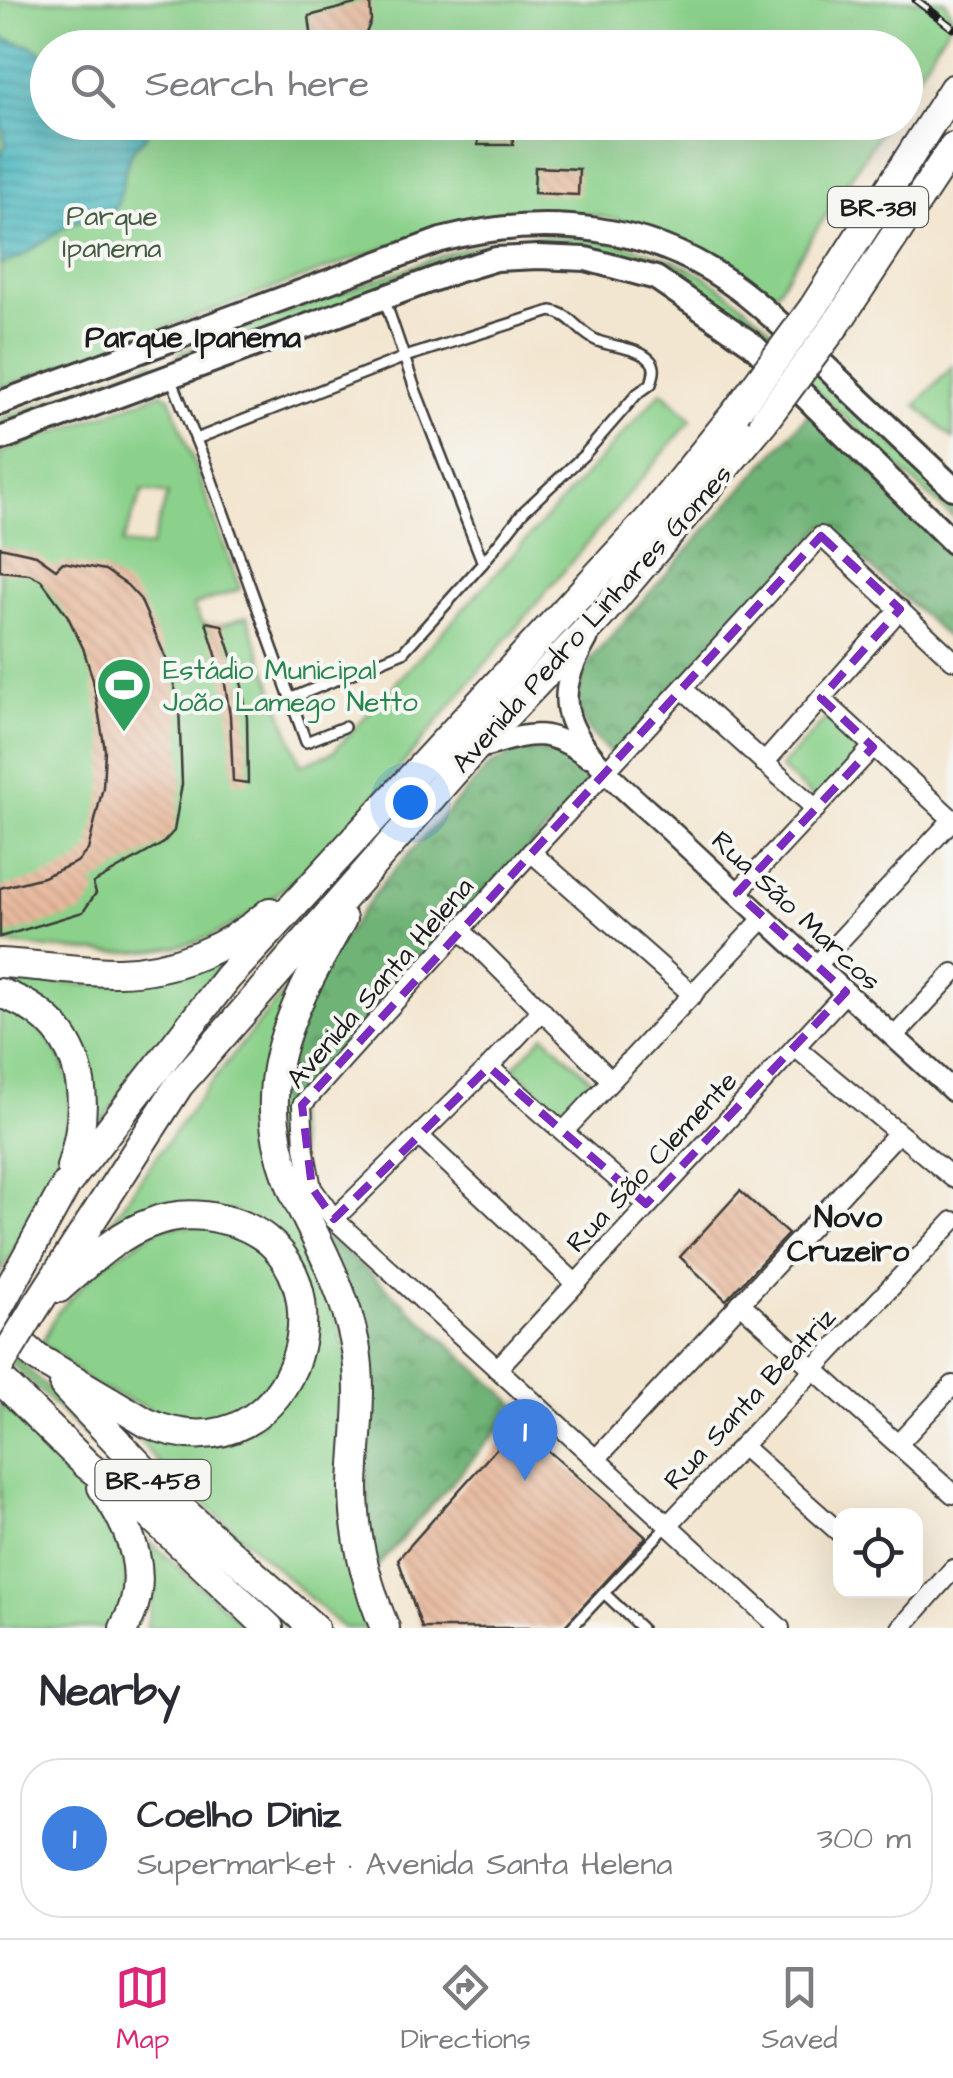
<!DOCTYPE html>
<meta charset="utf-8">
<style>
body{margin:0;font-family:"Architects Daughter",sans-serif;background:#f2f2f3;color:#2b2b33}
.controls{position:absolute;right:30px;bottom:30px;display:grid;overflow:hidden;border-radius:20px;box-shadow:0 10px 40px #0002}
.controls button{width:90px;height:90px;display:grid;place-items:center;padding:0;border:0;border-bottom:2px solid #e1e1e2;background:#fff;color:#2b2b33;font:50px sans-serif}
.you{position:absolute;left:410px;top:802px;width:35px;height:35px;margin:-25px;border:8px solid #fff;border-radius:50%;background:#1a73e8;box-shadow:0 0 0 15px #1a73e833}
.badge{display:grid;place-items:center;width:65px;height:65px;border-radius:50%;background:#db2777;color:#fff;font-size:32px;font-weight:700}
.pin{position:absolute;translate:-50% -82px;filter:drop-shadow(0 2px 5px #0008)}
.pin::after{content:'';position:absolute;top:52px;width:35px;height:30px;background:inherit;clip-path:polygon(0 0,100% 0,50% 100%)}
.list{margin:0;padding:0;list-style:none}
h2{display:flex;justify-content:space-between;align-items:center;height:130px;margin:0;padding:0 40px;font-size:42px}
h2 small{font-size:32px;font-weight:400;color:#7c7c81}
.list li{display:grid;grid-template-columns:65px 1fr auto;gap:30px;align-items:center;box-sizing:border-box;height:160px;margin:0 20px 20px;padding:0 20px;border:2px solid #e1e1e2;border-radius:40px}
.list b{display:block;font-size:38px;white-space:nowrap}
.list p{margin:0;font-size:32px;white-space:nowrap;color:#7c7c81}
.list em{font-size:32px;font-style:normal;color:#7c7c81}
.icon{flex:none;width:55px;height:55px;fill:none;stroke:currentColor;stroke-width:2;stroke-linecap:round;stroke-linejoin:round}
.map{position:relative;flex:none;width:953px;height:1628px;overflow:hidden}
.search{position:absolute;background:#fff;box-shadow:0 10px 40px #0002;left:30px;right:30px;top:30px;height:110px;display:flex;align-items:center;gap:25px;box-sizing:border-box;padding:0 35px;border-radius:55px;color:#7c7c81;font-size:38px}
.sheet{height:310px;background:#fff}
nav{display:flex;justify-content:space-around;align-items:center;box-sizing:border-box;height:140px;border-top:2px solid #e1e1e2;background:#fff;font-size:28px;color:#7c7c81}
nav a{display:grid;justify-items:center;gap:5px}
nav .on{color:#db2777}
.map>svg:first-child{display:block}
.green{fill:#8bd18b;stroke:#547654;stroke-width:2.5;fill-rule:evenodd}
.forest{fill:url(#forest-crowns);stroke:#46684a;stroke-width:2.5}
.water{fill:url(#water-rules);stroke:#31696c;stroke-width:2.5}
.building{fill:url(#building-back-hatch)}
.lines{fill:none;stroke-linecap:round;stroke-linejoin:round}
.service-casing{stroke:#3c3a37;stroke-width:14}
.minor-casing{stroke:#3c3a37;stroke-width:22}
.tertiary-casing{stroke:#3c3a37;stroke-width:25}
.secondary-casing{stroke:#3c3a37;stroke-width:28}
.trunk-casing{stroke:#3c3a37;stroke-width:32}
.service{stroke:#fff;stroke-width:9}
.minor{stroke:#fff;stroke-width:18}
.tertiary{stroke:#fff;stroke-width:20}
.secondary{stroke:#fff;stroke-width:22}
.trunk{stroke:#fff;stroke-width:28}
.rail-casing{stroke:#1c1c1c;stroke-width:9}
.rail{stroke:#f6f6f2;stroke-width:5;stroke-dasharray:15;stroke-linecap:butt}
.trunk-bridge-casing{stroke:#3c3a37;stroke-width:32;stroke-linecap:butt}
.trunk-bridge{stroke:#fff;stroke-width:28}
.marked{fill:none;stroke:#7b2cbf;stroke-width:8;stroke-dasharray:20 12;stroke-linejoin:round}
.labels{text-anchor:middle;stroke-width:8;stroke-linejoin:round;paint-order:stroke}
.shield{fill:#f6f6f2;stroke:#5d5d5c;stroke-width:2.5}
.shield-label{font-size:25px;font-weight:bold;fill:#1c1c1c}
.park-label{font-size:28px;fill:#435b43;stroke:#f6f6f2}
.street-label{font-size:28px;fill:#1c1c1c;stroke:#f6f6f2}
.leisure-label{font-size:28px;fill:#27864d;stroke:#f6f6f2;text-anchor:start}
.neighbourhood-label{font-size:30px;font-weight:bold;fill:#1c1c1c;stroke:#f6f6f2}
</style>
<div class="map">
<svg width="953" height="1628" viewBox="0 0 953 1628">
<defs>
<pattern id="forest-crowns" width="20" height="18" patternUnits="userSpaceOnUse" patternTransform="scale(2.5)"><rect width="20" height="18" fill="#70b377"/><path d="M2 6a3 3 0 1 1 6 0M12 15a3 3 0 1 1 6 0" fill="none" stroke="#5b9161"/></pattern>
<pattern id="water-rules" width="6" height="5" patternUnits="userSpaceOnUse" patternTransform="scale(2.5)"><rect width="6" height="5" fill="#46b6bd"/><path d="M0 2.5h6" fill="none" stroke="#3a9399"/></pattern>
<pattern id="building-back-hatch" width="6" height="6" patternUnits="userSpaceOnUse" patternTransform="scale(2.5)"><rect width="6" height="6" fill="#e7b89b"/><path d="M-1 5l2 2M0 0l6 6M5-1l2 2" fill="none" stroke="#c69e85"/></pattern>
</defs>
<rect width="100%" height="100%" fill="#f6f6f2"/>
<filter id="ink" filterUnits="userSpaceOnUse"><feTurbulence type="fractalNoise" baseFrequency=".01" numOctaves="2"/><feDisplacementMap in="SourceGraphic" scale="20" xChannelSelector="R" yChannelSelector="G"/><feConvolveMatrix kernelMatrix="1 2 1 2 8 2 1 2 1" color-interpolation-filters="sRGB"/></filter>
<filter id="wash" filterUnits="userSpaceOnUse"><feTurbulence type="fractalNoise" baseFrequency=".0048" numOctaves="4" result="noise"/><feDisplacementMap in="SourceGraphic" scale="40" xChannelSelector="R" yChannelSelector="G"/><feGaussianBlur stdDeviation="2.25" result="paint"/><feColorMatrix in="noise" values="0 0 0 0 0 0 0 0 0 0 0 0 0 0 0 0 0 1.4 0 .05"/><feComposite in="paint" operator="in"/></filter>
<g filter="url(#wash)">
<rect width="100%" height="100%" fill="#f3e6d0"/>
<!-- green -->
<g class="green">
<path d="M0 0H945L953 19 906 93V48H48V122L886 123 775 294C718 252 625 210 553 213 492 215 436 232 379 250L0 388Z"/>
<path d="M539 235C595 237 653 246 702 275 743 300 778 336 813 369 860 413 906 457 953 501V518L728 309 660 269 539 247 178 363 176 359 180 352 449 253 494 241Z"/>
<path d="M151 362 156 363 160 369 0 434V419Z"/>
<path d="M953 366V439L916 405Z"/>
<path d="M662 391 692 419C620 504 549 589 477 674 410 753 295 911 195 942 131 961 65 949 0 943V453L161 393 170 397 240 589 193 606 202 623 222 625 247 616 301 765 333 752ZM143 490 168 494 151 547 122 544Z"/>
<path d="M827 717 864 751 818 802 780 768Z"/>
<path d="M235 949 90 1136 93 1096 0 981V977L88 985 117 983Z"/>
<path d="M295 980 273 1036 326 1281 346 1347 375 1628H343L157 1461 118 1417 259 1426 310 1303 234 1211 98 1241C159 1150 223 1063 295 980Z"/>
<path d="M0 1007 29 1021 48 1037 62 1061 71 1084 66 1158 52 1189 0 1273Z"/>
<path d="M544 1035 596 1084 566 1116 513 1068Z"/>
<path d="M214 1226 265 1252 283 1278 292 1305 288 1356 250 1411 196 1428 94 1386 42 1342 57 1313 101 1266 162 1227Z"/>
<path d="M0 1343 300 1628H287L155 1507 126 1475 0 1352Z"/>
<path d="M0 1402C50 1452 125 1505 127 1583 127 1597 119 1614 115 1628H0Z"/>
<path d="M150 1542 248 1628H146L155 1588Z"/>
</g>
<!-- forest -->
<g class="forest">
<path d="M810 412 953 546V643L825 525 618 760C582 729 563 704 592 658Z"/>
<path d="M533 750 563 753 591 782 292 1106 303 1186 333 1240 519 1407 375 1569 368 1541 364 1347 293 1174 279 1097 312 981 384 881 489 766 514 753Z"/>
</g>
<!-- water -->
<path class="water" d="M0 38 31 46 47 56 48 122 150 123C150 140 136 141 130 156 122 174 124 193 115 210L68 225 20 258 0 265V157L6 144 0 116Z"/>
<g id="blocks">
<!-- building -->
<g class="building">
<path d="M370 0 371 21 360 48H313L309 16Z"/>
<path d="M478 122H512L513 145H478Z"/>
<path d="M535 167 579 169 578 195 534 193Z"/>
<path d="M0 547 36 555 56 569 63 562 105 570 127 585 140 599 169 665 179 705 182 784 174 831 162 844 93 883 96 893 83 912 0 937V888L43 877 77 862 88 850 103 787 105 750 93 680 83 648 67 615 41 580 29 574 0 571Z"/>
<path d="M206 622 222 625 242 686 247 718 248 783 233 781 230 716 225 684Z"/>
<path d="M740 1191 788 1234 726 1300 680 1257Z"/>
<path d="M518 1424 646 1537 563 1628H422L398 1559Z"/>
</g>
</g>
</g>
<g filter="url(#ink)">
<use href="#blocks" fill-opacity="0" stroke="#3c3a37" stroke-width="2.5"/>
<g class="lines">
<!-- service casing -->
<g class="service-casing">
<g id="service">
<path d="M384 298 415 389 483 563"/>
<path d="M171 378 207 467 306 742 344 727"/>
<path d="M196 439 405 357 551 311C572 314 578 333 598 341 613 347 640 348 651 361 657 368 653 377 651 384L637 394 584 455 523 512 483 563 403 652 292 698"/>
<path d="M604 1593 641 1628"/>
<path d="M571 1628 668 1525"/>
</g>
</g>
<!-- minor casing -->
<g class="minor-casing">
<g id="minor">
<path d="M683 689 816 809"/>
<path d="M821 698 953 820"/>
<path d="M764 763 900 609"/>
<path d="M531 852 693 995"/>
<path d="M737 893 873 747"/>
<path d="M460 929 611 1080"/>
<path d="M817 965 953 819"/>
<path d="M894 1037 953 973"/>
<path d="M795 1047 953 1178"/>
<path d="M489 1067 646 1204"/>
<path d="M564 1131 763 919"/>
<path d="M419 1136 575 1283"/>
<path d="M334 1219 489 1067 542 1010"/>
<path d="M740 1303 953 1494"/>
<path d="M497 1369 846 992"/>
<path d="M898 1444 953 1385"/>
<path d="M742 1446 840 1533"/>
<path d="M596 1459 897 1134"/>
<path d="M668 1525 953 1221"/>
<path d="M780 1628 334 1219 312 1188 304 1147 302 1105C472 913 649 727 821 536L953 660"/>
<path d="M901 1628 953 1569"/>
</g>
</g>
<!-- tertiary casing -->
<g class="tertiary-casing">
<g id="tertiary">
<path d="M587 639C573 663 560 691 570 719 585 762 645 806 677 837 768 923 861 1006 953 1091"/>
<path d="M474 749C525 737 540 722 587 756"/>
</g>
</g>
<!-- secondary casing -->
<g class="secondary-casing">
<g id="secondary">
<path d="M0 403 441 240C544 213 653 223 740 290 772 314 801 344 831 372 871 411 912 449 953 488"/>
<path d="M0 439 456 271 496 259 538 257 586 259 656 278 752 344 953 542"/>
</g>
</g>
<!-- trunk casing -->
<g class="trunk-casing">
<g id="trunk">
<path d="M813 308 953 89"/>
<path d="M837 323 953 147"/>
<path d="M342 919C289 1014 246 1087 296 1197 319 1244 345 1292 355 1344 364 1391 355 1441 354 1488 354 1537 366 1583 385 1628"/>
<path d="M0 963C39 965 79 972 118 972 173 971 229 948 270 912"/>
<path d="M0 993C82 1021 95 1093 71 1167"/>
<path d="M0 1305 66 1185 227 978 652 516 736 412"/>
<path d="M35 1308 179 1085 473 750 600 616 764 421"/>
<path d="M0 1325 34 1355"/>
<path d="M39 1359 147 1423C302 1489 366 1248 221 1219 199 1214 174 1214 153 1222 117 1234 87 1264 59 1288"/>
<path d="M0 1379 87 1465 151 1516 269 1628"/>
<path d="M64 1386 181 1509 314 1628"/>
<path d="M102 1487C132 1530 153 1578 124 1628"/>
</g>
</g>
<!-- service -->
<use href="#service" class="service"/>
<!-- minor -->
<use href="#minor" class="minor"/>
<!-- tertiary -->
<use href="#tertiary" class="tertiary"/>
<!-- secondary -->
<use href="#secondary" class="secondary"/>
<!-- trunk -->
<use href="#trunk" class="trunk"/>
<!-- rail casing -->
<g class="rail-casing">
<path id="rail" d="M916 0 953 28"/>
</g>
<!-- rail -->
<use href="#rail" class="rail"/>
<!-- trunk-bridge casing -->
<g class="trunk-bridge-casing">
<g id="trunk-bridge">
<path d="M736 412 813 308"/>
<path d="M764 421 837 323"/>
<path d="M0 1365 35 1308"/>
</g>
</g>
<!-- trunk-bridge -->
<use href="#trunk-bridge" class="trunk-bridge"/>
</g>
</g>
<!-- marked area -->
<path class="marked" d="M821 536 900 609 821 698 873 747 737 893 846 992 646 1204 489 1067 334 1219 312 1188 302 1105Z"/>
<!-- icons -->
<defs>
<g id="stadium-pin" transform="scale(2.875)"><path d="M0 17L-7.5 6A9.5 9.5 0 1 1 7.5 6Z" fill="#2e9e5b" stroke="#f6f6f2"/><path d="M0-5a6.5 5 0 1 0 0 10a6.5 5 0 1 0 0-10ZM-3.5-1.8h7v3.6h-7Z" fill="#fff"/></g>
</defs>
<g fill-rule="evenodd">
<use href="#stadium-pin" x="124" y="685"/>
</g>
<g class="labels">
<!-- shield labels -->
<g class="shield">
<rect x="828" y="187" width="100" height="40" rx="8"/>
<rect x="95.5" y="1460" width="115" height="40" rx="8"/>
</g>
<g class="shield-label">
<text x="878" y="216">BR-381</text>
<text x="153" y="1489">BR-458</text>
</g>
<!-- park labels -->
<g class="park-label">
<text x="112" y="225">Parque<tspan x="112" dy="32">Ipanema</tspan></text>
</g>
<!-- street labels -->
<g class="street-label">
<text transform="translate(591 618) rotate(-48)" y="10">Avenida Pedro Linhares Gomes</text>
<text transform="translate(797 910) rotate(43)" y="10">Rua São Marcos</text>
<text transform="translate(379 982) rotate(-49)" y="10">Avenida Santa Helena</text>
<text transform="translate(651 1161) rotate(-47)" y="10">Rua São Clemente</text>
<text transform="translate(749 1398) rotate(-47)" y="10">Rua Santa Beatriz</text>
</g>
<!-- leisure labels -->
<g class="leisure-label">
<text x="163" y="679">Estádio Municipal<tspan x="163" dy="32">João Lamego Netto</tspan></text>
</g>
<!-- neighbourhood labels -->
<g class="neighbourhood-label">
<text x="193" y="347">Parque Ipanema</text>
<text x="848" y="1227">Novo<tspan x="848" dy="34">Cruzeiro</tspan></text>
</g>
</g>
</svg>
<div class="controls">
<button><svg class="icon" aria-label="locate" viewBox="0 0 24 24"><circle cx="12" cy="12" r="6"/><path d="M12 2v4M12 18v4M2 12h4M18 12h4"/></svg></button>
</div>
<div class="you"></div>
<div class="pin badge" style="left:525px;top:1481px;background:#3f7fe0">1</div>
<div class="search"><svg class="icon" aria-label="search" viewBox="0 0 24 24"><circle cx="10" cy="10" r="6"/><path d="M15 15l6 6"/></svg>Search here</div>
</div>
<section class="sheet">
<h2>Nearby<small></small></h2>
<ul class="list">
<li><span class="badge" style="background:#3f7fe0">1</span><div><b>Coelho Diniz</b><p>Supermarket · Avenida Santa Helena</p></div><em>300 m</em></li>
</ul>
</section>
<nav>
<a class="on"><svg class="icon" aria-label="map" viewBox="0 0 24 24"><path d="M3 6l6-2 6 2 6-2v14l-6 2-6-2-6 2zM9 4v14M15 6v14"/></svg>Map</a>
<a><svg class="icon" aria-label="directions" viewBox="0 0 24 24"><path d="M12 3l9 9-9 9-9-9zM9 14v-3h6M13 9l2 2-2 2"/></svg>Directions</a>
<a><svg class="icon" aria-label="saved" viewBox="0 0 24 24"><path d="M7 4h10v16l-5-4-5 4z"/></svg>Saved</a>
</nav>
